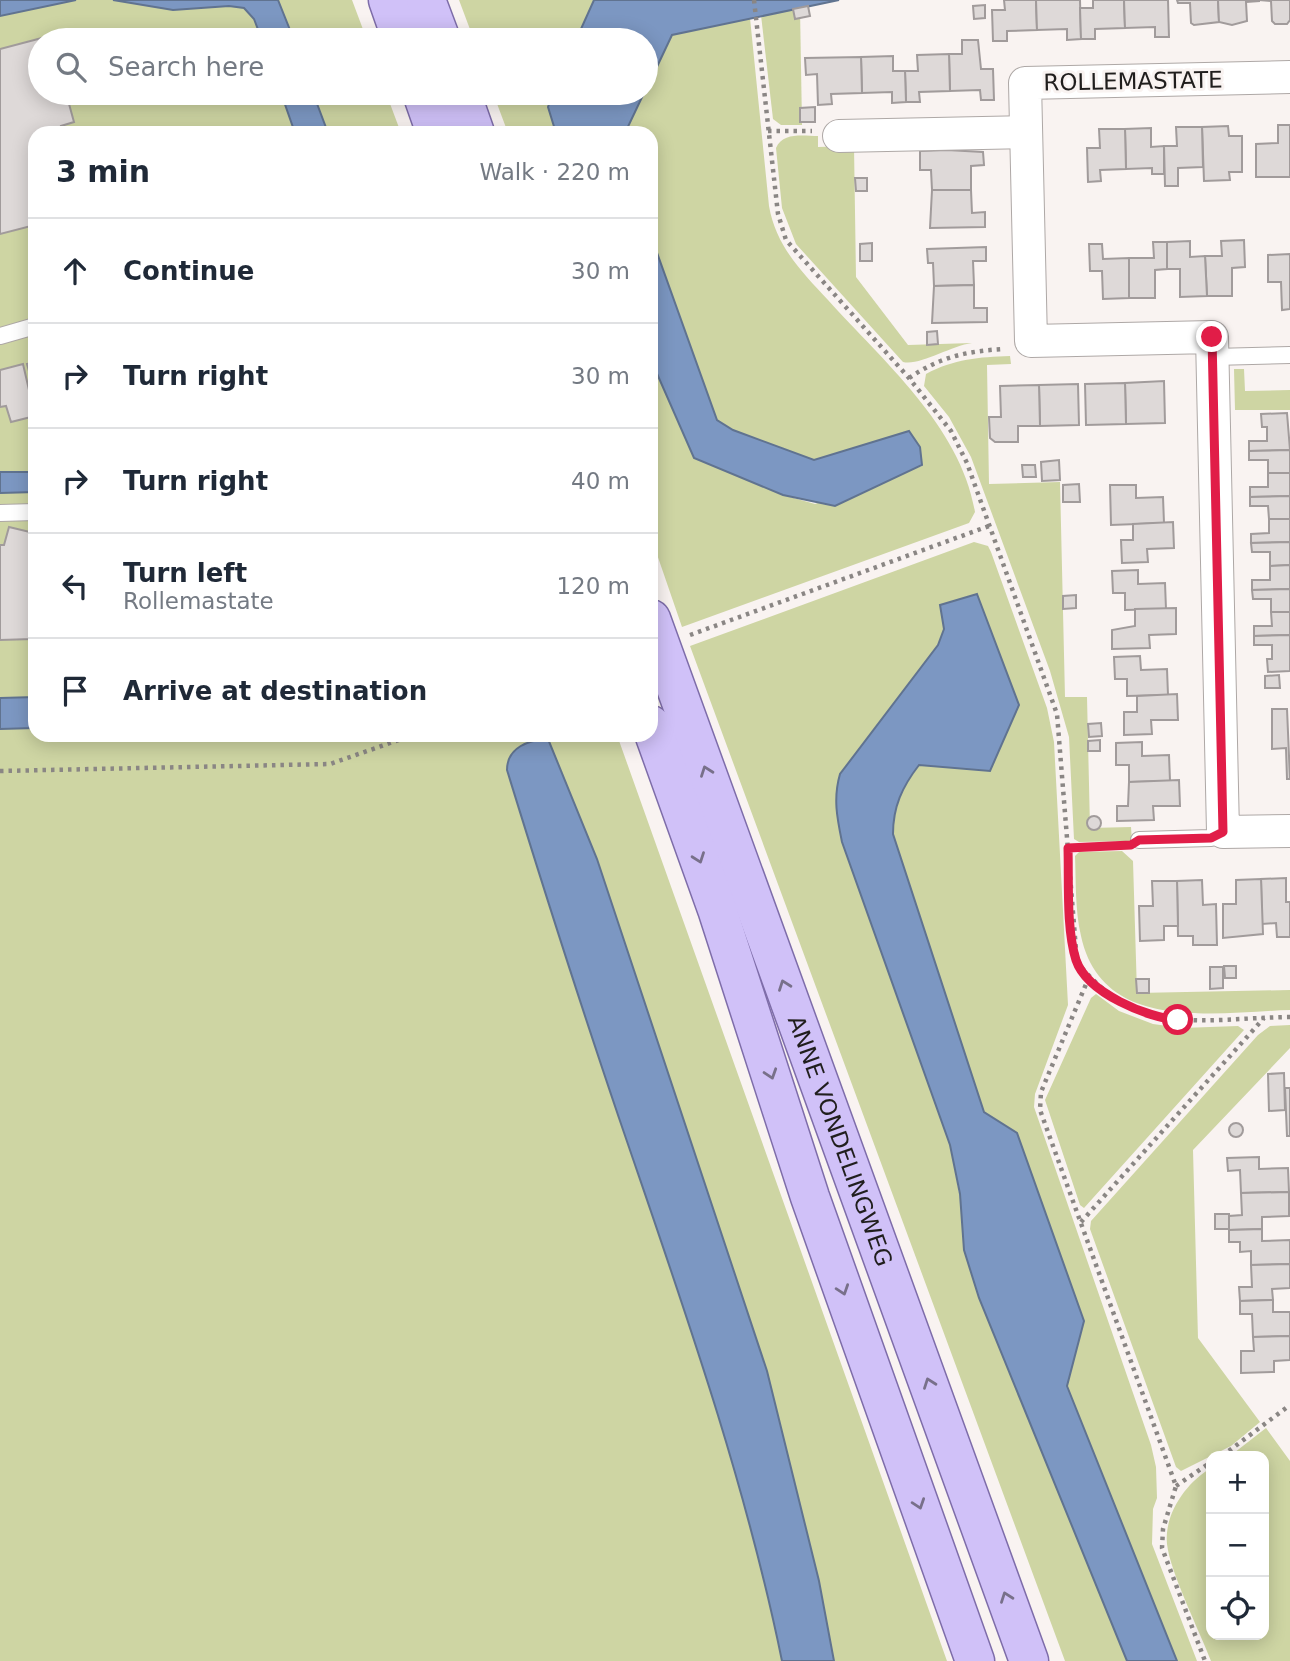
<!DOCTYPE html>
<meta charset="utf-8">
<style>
body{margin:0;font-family:"DejaVu Sans",sans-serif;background:#f2f2f3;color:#1f2937}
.controls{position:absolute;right:21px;bottom:21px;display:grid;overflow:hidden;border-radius:14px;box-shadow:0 4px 18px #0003}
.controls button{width:63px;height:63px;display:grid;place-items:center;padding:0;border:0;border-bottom:2px solid #e0e1e3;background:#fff;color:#1f2937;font:35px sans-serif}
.stop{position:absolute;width:21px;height:21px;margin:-16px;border:5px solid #e11d48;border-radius:50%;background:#fff}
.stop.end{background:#e11d48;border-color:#fff;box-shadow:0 2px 7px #0008}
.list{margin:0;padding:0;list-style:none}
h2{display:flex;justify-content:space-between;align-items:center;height:91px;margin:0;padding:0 28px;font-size:30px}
h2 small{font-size:23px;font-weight:400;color:#747a83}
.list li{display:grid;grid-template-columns:46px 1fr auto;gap:21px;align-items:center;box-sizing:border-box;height:105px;padding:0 28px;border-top:2px solid #e0e1e3}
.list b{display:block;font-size:26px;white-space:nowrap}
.list p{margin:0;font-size:23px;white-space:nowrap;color:#747a83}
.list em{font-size:23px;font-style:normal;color:#747a83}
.icon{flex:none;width:38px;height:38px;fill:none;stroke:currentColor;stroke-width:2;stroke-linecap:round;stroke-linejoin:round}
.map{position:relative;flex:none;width:1290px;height:1661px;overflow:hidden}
.search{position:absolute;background:#fff;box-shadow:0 4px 18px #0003;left:28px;top:28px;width:630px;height:77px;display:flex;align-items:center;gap:18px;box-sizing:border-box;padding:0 24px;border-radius:38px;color:#747a83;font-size:26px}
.panel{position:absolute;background:#fff;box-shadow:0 4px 18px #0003;left:28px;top:126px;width:630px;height:616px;border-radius:21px}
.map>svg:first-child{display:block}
.green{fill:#ced5a3}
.water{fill:#7c97c2;stroke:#607390;stroke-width:2}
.building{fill:#ded9d8;stroke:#a19b9b;stroke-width:2}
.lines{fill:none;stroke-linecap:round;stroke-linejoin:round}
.service-casing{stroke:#aea8a6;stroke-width:18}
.minor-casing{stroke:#aea8a6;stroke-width:34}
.primary-casing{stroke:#7e6da9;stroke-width:41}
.path{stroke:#8a8684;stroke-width:4.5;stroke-dasharray:3.5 5;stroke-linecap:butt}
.service{stroke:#fff;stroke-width:16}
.minor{stroke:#fff;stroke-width:32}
.primary{stroke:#d0c1f8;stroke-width:38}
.oneway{stroke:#78708a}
.route{stroke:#e11d48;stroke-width:9}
.labels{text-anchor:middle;stroke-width:6;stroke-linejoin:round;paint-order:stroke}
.street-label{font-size:23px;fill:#201e1d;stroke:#f9f3f1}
</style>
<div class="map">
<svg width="1290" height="1661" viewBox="0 0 1290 1661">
<rect width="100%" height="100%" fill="#f9f3f1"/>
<!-- green -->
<g class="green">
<path d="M76 0H113L173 10 229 6 244 8 254 19 262 40H40V93H281L295 133H35V735H617L947 1661H834L819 1581 767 1371 597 859 548 739 507 770C543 887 580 1003 619 1118 680 1297 744 1475 782 1661H0V16Z"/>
<path d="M278 0H352L367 40H294Z"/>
<path d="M459 0H594L576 40H474Z"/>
<path d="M800 8 802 125H781L773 119 761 15Z"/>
<path d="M750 18 769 206C776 246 801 271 828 300 883 361 961 427 975 512L969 523 682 627 651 537V360L694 458 783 495 815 504 922 466 920 447 909 431 814 460 733 430 717 420 651 236V133H625L672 35Z"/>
<path d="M313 93H386L401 133H328Z"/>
<path d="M493 93H553L548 107 556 133H508Z"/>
<path d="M818 136V147L854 146 856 277 908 345 972 343C950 346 920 366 903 362L796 244 782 208 776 148C783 132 803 136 818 136Z"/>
<path d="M1010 356 1011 364 987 365 989 484 1060 482 1065 697H1087L1090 828 1131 827 1132 841 1079 842 1074 839 1069 737 1050 671 971 457 949 417 924 386 926 374C954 359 979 357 1010 356Z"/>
<path d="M1234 369H1244L1245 391 1290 390V410H1235Z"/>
<path d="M974 542 988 546 991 552 1047 708 1054 742 1068 1005 1035 1094 1034 1107 1151 1445 1156 1467 1157 1498 1153 1509 1152 1544 1197 1661H1177L1067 1386 1084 1321 1017 1133 984 1112 893 834C893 807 903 787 919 765L933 764 1019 705 977 594 941 605 944 629 938 645 840 774C833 798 837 818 842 842L950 1145 979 1298 1127 1661H1065L690 646Z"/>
<path d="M1122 851 1133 861 1137 993 1290 990V1010C1216 1012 1102 1034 1081 936 1075 910 1076 882 1075 856L1079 852Z"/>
<path d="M1096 994 1119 1011 1153 1024 1182 1028 1238 1026 1244 1030 1084 1208 1080 1205 1045 1100 1091 998Z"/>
<path d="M1290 1025V1048L1193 1150 1198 1338 1260 1422 1231 1446 1181 1471 1176 1467 1090 1229 1091 1221 1258 1035 1270 1026Z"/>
<path d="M1266 1428 1290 1461V1661H1211C1200 1632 1170 1572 1167 1544 1164 1513 1187 1482 1211 1468V1635H1264V1456H1230Z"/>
</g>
<!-- water -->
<g class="water">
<path d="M0 0H76L0 16Z"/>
<path d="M113 0H278L294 40H262L254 19 244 8 229 6 173 10Z"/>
<path d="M594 0H839L672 35 646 90V40H576Z"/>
<path d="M281 93H313L328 133H295Z"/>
<path d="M553 93H644L625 133H556L548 107Z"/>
<path d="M651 236 717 420 733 430 814 460 909 431 920 447 922 465 835 506 783 495 694 458 651 360Z"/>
<path d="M0 472H35V492L0 493Z"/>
<path d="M977 594 1019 705 990 771 919 765C902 787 893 807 893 834L984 1112 1017 1133 1084 1321 1067 1386 1177 1661H1127L979 1298 964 1250 960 1194 950 1145 842 842C837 818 833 798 840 774L938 645 944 629 940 605Z"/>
<path d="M35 697V728L0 729V698Z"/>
<path d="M548 739 597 859 767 1371 819 1581 834 1661H782C744 1475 680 1297 619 1118 580 1003 543 887 507 770 507 747 529 740 548 739Z"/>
</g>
<!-- building -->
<g class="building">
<path d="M1004 0H1036L1037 30 1007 31V41H993L992 10H1005Z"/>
<path d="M1036 0H1080L1081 39 1067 40V29L1037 30Z"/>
<path d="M1093 0H1124L1125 28 1095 29V39H1081L1080 8H1093Z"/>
<path d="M1124 0H1168L1169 37H1155V27L1125 28Z"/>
<path d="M1177 0H1218L1219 22 1194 25 1191 23 1190 3H1178Z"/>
<path d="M1218 0H1259V1L1246 2 1247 21 1232 25 1219 22Z"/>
<path d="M1259 0H1290V20L1287 24H1275L1272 21 1271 1Z"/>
<path d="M985 5V18L974 19 973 6Z"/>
<path d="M808 6 810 16 795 19 793 9Z"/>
<path d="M57 34 59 40H40V93H66L74 122 61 126 63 133H35V225L0 234V49Z"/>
<path d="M962 40H978L981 69H993L994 100H981L980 90 950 91 949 54H962Z"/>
<path d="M949 54 950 91 919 92 920 102H906L905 71H918L917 55Z"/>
<path d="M893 56V71H905L906 102 892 103V92L862 93 861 57Z"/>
<path d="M861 57 862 93 831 94 832 104 818 105 817 74 806 75 805 58Z"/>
<path d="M815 107V122H800V108Z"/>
<path d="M1278 125H1290V177H1256V144L1278 143Z"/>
<path d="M1228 126 1229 136H1242V172H1229L1230 180 1204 181 1202 127Z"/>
<path d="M1176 127H1202L1203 167 1178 168V186H1165L1164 146H1177Z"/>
<path d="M1151 128V147L1164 146V174H1152V168L1126 169 1125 129Z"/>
<path d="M1099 129H1125L1126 169 1100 170 1101 181 1088 182 1087 148H1100Z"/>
<path d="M947 150 983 152 984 165 971 166V190H932L931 170H920V151Z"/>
<path d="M855 178H867V191H856Z"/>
<path d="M932 190H971L972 213 985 212V227L930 228Z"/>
<path d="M1244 240 1245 267 1232 268V296H1207L1205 256H1222L1221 241Z"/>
<path d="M1190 241V257L1205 256 1207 296 1180 297V269H1167V242Z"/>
<path d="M1153 242H1167V269L1155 270V298H1129V258H1154Z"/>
<path d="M872 243V261H860V244Z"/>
<path d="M1089 244H1102L1103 259 1129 258V298L1103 299 1102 271H1090Z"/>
<path d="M986 247V261H973L974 285 934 286 933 263H928L927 249Z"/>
<path d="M1290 254V309L1282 310 1281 282H1268V255Z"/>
<path d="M974 285V308H987V322L932 323 934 286Z"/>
<path d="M937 331 938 344 927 345V332Z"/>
<path d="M35 362V389H34L27 364Z"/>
<path d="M23 364 35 416 11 422 6 406 0 407V370Z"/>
<path d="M1164 381 1165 423 1126 424 1125 383Z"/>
<path d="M1125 383 1126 424 1086 425 1085 384Z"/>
<path d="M1078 384 1079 425 1040 426 1039 385Z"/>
<path d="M1039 385 1040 426H1018V442H995L990 438 989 417H1001L1000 386Z"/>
<path d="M1287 413 1290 450 1249 451V441H1267V427H1262L1261 414Z"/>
<path d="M1290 450V473H1268V460H1249V451Z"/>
<path d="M1059 460 1060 480 1042 481 1041 462Z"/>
<path d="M1022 465H1035L1036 477H1023Z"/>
<path d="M1268 473H1290V496L1250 497V487H1268Z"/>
<path d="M1079 484 1080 502H1063V485Z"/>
<path d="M1110 485H1136V498L1163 497 1164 523 1111 525Z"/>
<path d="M1290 496V519H1269L1268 506H1250V497Z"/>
<path d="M1269 519H1290V542L1251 543V534L1269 533Z"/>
<path d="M1173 522 1174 548 1147 549 1148 562 1122 563 1121 540H1133V524Z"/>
<path d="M9 527 30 532V538H35V561H31L32 639 0 640V545H4Z"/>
<path d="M1290 542V565L1270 566V552H1252L1251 543Z"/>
<path d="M1290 565V589L1252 590V580H1270V566Z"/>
<path d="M1138 570V584L1165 583 1166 609 1125 610V593H1113L1112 571Z"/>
<path d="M1290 589V612H1271V599H1253L1252 590Z"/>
<path d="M1076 595V608L1063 609V596Z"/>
<path d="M1176 608V634L1149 635 1150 648 1112 649V630L1135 626V609Z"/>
<path d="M1271 612H1290V635L1254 636V626H1272Z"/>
<path d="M1290 635V671L1268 672 1267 659H1272V645H1254V636Z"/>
<path d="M1140 656 1141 670 1167 669 1168 695 1127 696V679H1115L1114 657Z"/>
<path d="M1279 675 1280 688H1265V676Z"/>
<path d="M1177 694 1178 720H1151L1152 734 1124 735V712H1137V696Z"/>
<path d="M1272 709H1287L1290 779H1287L1286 748 1272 749Z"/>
<path d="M1101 723 1102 736 1089 737 1088 724Z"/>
<path d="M1100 740V751H1088V741Z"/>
<path d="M1142 742V756L1169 755 1170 781 1129 782V765H1116V743Z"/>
<path d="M1179 780 1180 806H1153L1154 820 1117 821V806H1128L1129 782Z"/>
<circle cx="1094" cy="823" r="7"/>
<path d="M1286 878V902H1290V937H1277L1276 923 1262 924 1261 879Z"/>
<path d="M1261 879 1263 934 1223 938V904H1236V880Z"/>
<path d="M1202 880 1203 905 1216 904 1217 945H1193V936H1178L1177 881Z"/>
<path d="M1152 881H1177L1178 926H1164V940L1140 941 1139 906H1153Z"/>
<path d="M1224 966H1236V978H1225Z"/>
<path d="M1210 967H1223V988L1210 989Z"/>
<path d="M1136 979H1149V993H1137Z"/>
<path d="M1284 1073 1285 1110 1269 1111 1268 1074Z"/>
<path d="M1285 1088H1290V1136H1287Z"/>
<circle cx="1236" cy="1130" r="7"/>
<path d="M1259 1157V1169L1288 1168 1289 1192 1241 1193 1240 1170 1228 1171 1227 1158Z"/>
<path d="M1289 1192V1216L1262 1217V1229L1229 1230V1216L1242 1215 1241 1193Z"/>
<rect x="1215" y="1214" width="14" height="15"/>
<path d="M1262 1229V1241L1290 1240V1264L1251 1265V1251L1240 1252V1242H1229V1230Z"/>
<path d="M1290 1264V1288L1272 1289 1273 1300 1240 1301 1239 1287H1252L1251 1265Z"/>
<path d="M1273 1300V1312H1290V1336L1253 1337 1252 1314H1240V1301Z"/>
<path d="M1290 1336V1360L1274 1361V1372L1241 1373V1351H1254L1253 1337Z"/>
</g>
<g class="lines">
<!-- service casing -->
<g class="service-casing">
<g id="service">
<path d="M0 336 35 326"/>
<path d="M1213 357 1290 355"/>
<path d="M0 513 35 512"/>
<path d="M1139 840 1211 838 1223 832"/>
</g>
</g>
<!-- minor casing -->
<g class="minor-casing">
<g id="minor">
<path d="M1290 77 1025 83 1031 341 1212 337 1223 832 1290 831"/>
<path d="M839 136 1026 132"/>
</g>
</g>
<!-- primary casing -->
<g class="primary-casing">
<g id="primary">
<path d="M388 0 402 40"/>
<path d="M426 0 441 40"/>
<path d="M422 93 436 133"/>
<path d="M461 93 475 133"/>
<path id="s1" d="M651 619 1029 1661"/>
<path d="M651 725 717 909 810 1197 975 1661"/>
</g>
</g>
<!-- path -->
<g class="path">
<path d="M754 0 778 214 786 240 909 378 951 431 967 463 1057 714 1077 962C1139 1039 1202 1018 1290 1017"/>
<path d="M768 131H812"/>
<path d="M909 378C940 357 967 351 1004 349"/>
<path d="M690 635 989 526"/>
<path d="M0 771 330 764 413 735"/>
<path d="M1067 848 1119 846"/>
<path d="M1089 977 1041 1092 1040 1110 1176 1486 1163 1529 1162 1548 1205 1661"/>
<path d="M1081 1222 1264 1018"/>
<path d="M1222 1456 1290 1405"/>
<path d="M1176 1486 1211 1462"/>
</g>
<!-- service -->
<use href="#service" class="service"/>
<!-- minor -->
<use href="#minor" class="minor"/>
<!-- primary -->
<use href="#primary" class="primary"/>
</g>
<!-- one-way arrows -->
<defs><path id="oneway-chevron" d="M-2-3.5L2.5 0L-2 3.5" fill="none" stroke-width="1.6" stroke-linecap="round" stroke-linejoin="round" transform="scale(1.75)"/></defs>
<g class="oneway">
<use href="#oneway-chevron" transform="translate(706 771) rotate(-110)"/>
<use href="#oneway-chevron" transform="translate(699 858) rotate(70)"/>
<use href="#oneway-chevron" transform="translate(784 985) rotate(-110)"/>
<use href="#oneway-chevron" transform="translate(771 1074) rotate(72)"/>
<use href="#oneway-chevron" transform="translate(843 1290) rotate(71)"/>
<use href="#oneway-chevron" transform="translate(929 1383) rotate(-110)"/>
<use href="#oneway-chevron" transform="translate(919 1504) rotate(71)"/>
<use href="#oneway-chevron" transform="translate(1006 1597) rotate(-110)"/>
</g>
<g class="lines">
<!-- route -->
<path class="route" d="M1178 1020C1148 1018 1087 993 1076 960 1066 928 1069 881 1068 848L1131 845 1139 840 1211 838 1223 832 1212 337"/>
</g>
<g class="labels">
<!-- street labels -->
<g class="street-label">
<text transform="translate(1133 81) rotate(-1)" y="8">ROLLEMASTATE</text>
<text dy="8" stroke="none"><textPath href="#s1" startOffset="555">ANNE VONDELINGWEG</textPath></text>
</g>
</g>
</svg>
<div class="controls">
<button>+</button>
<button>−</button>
<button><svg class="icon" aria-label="locate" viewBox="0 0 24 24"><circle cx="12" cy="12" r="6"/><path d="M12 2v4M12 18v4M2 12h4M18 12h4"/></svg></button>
</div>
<div class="stop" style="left:1178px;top:1020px"></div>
<div class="stop end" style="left:1212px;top:337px"></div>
<div class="search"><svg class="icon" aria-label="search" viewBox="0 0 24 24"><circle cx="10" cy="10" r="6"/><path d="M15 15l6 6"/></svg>Search here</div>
<section class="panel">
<h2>3 min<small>Walk · 220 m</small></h2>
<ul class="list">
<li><svg class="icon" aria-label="ahead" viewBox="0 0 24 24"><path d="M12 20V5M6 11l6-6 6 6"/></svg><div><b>Continue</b></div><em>30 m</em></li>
<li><svg class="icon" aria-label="right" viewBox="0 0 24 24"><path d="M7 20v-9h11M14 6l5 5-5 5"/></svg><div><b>Turn right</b></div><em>30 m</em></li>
<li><svg class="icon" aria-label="right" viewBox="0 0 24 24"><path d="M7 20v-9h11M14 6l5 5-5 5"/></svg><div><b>Turn right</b></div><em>40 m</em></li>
<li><svg class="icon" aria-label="left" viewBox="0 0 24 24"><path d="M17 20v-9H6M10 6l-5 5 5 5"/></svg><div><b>Turn left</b><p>Rollemastate</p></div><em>120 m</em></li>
<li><svg class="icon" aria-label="arrive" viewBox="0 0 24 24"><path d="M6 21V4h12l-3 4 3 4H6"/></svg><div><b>Arrive at destination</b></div></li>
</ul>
</section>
</div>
